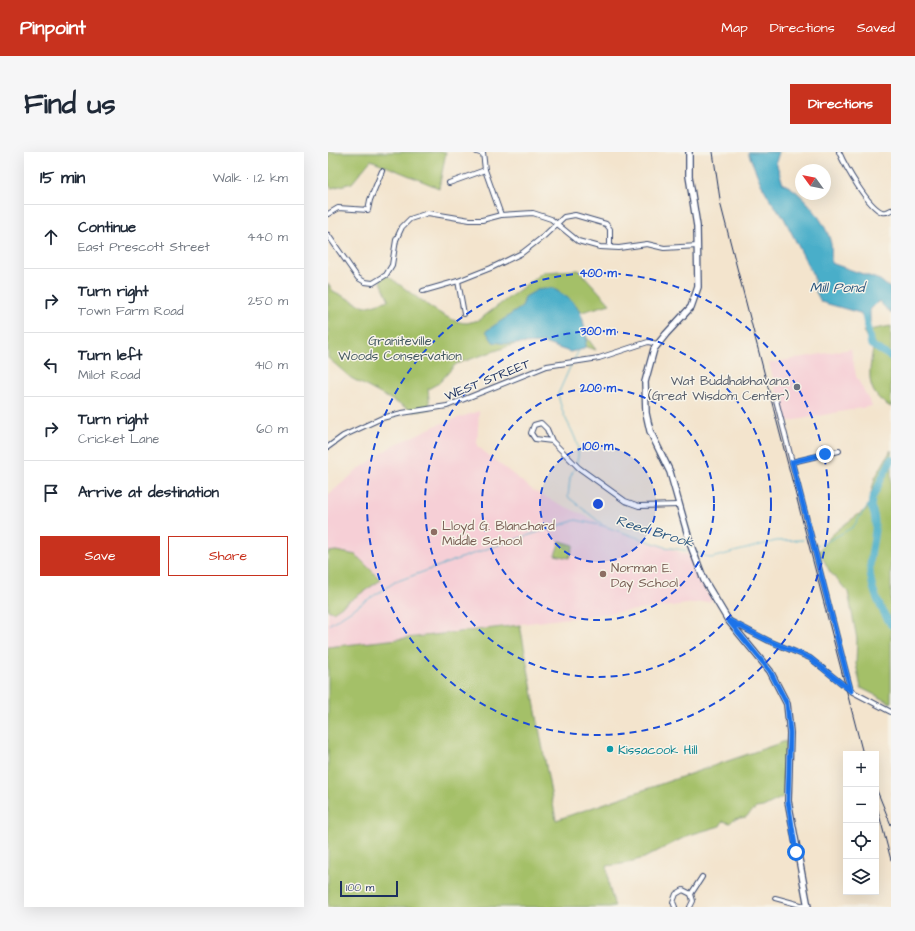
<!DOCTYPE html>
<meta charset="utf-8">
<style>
body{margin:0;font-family:"Architects Daughter",sans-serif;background:#f6f6f7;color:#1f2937}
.controls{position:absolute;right:12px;bottom:12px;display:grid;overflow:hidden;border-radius:0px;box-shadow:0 4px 16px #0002}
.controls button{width:36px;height:36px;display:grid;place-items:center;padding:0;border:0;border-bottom:1px solid #e0e1e3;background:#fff;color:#1f2937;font:20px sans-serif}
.compass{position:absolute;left:467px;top:12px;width:36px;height:36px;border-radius:50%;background:#fff;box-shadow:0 4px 16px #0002;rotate:303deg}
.scale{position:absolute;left:12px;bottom:10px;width:58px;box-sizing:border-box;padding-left:4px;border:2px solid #1b2f5e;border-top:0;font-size:11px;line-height:14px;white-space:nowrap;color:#1b2f5e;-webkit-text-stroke:3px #f7f3e8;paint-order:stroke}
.stop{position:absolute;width:12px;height:12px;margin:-9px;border:3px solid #1a73e8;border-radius:50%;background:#fff}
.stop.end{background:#1a73e8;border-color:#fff;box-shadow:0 1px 4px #0008}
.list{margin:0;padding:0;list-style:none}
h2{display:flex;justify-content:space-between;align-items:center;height:52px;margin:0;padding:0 16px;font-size:17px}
h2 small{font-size:13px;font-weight:400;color:#747a83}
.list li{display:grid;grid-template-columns:26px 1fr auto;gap:12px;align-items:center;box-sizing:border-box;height:64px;padding:0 16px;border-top:1px solid #e0e1e3}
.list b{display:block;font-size:15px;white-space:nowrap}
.list p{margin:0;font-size:13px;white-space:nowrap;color:#747a83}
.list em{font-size:13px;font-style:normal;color:#747a83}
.actions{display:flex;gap:8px;padding:12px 16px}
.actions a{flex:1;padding:9px 0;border:1px solid #c8321e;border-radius:0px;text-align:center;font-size:14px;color:#c8321e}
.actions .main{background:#c8321e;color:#fff}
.icon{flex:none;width:22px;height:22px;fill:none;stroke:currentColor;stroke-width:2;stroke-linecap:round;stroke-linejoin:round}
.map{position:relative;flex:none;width:563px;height:755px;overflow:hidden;border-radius:0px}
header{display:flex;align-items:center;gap:24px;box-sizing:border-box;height:56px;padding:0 20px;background:#c8321e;color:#fff}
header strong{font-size:19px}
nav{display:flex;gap:22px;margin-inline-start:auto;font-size:14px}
.intro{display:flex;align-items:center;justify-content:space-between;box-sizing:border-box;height:96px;padding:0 24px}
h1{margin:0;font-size:28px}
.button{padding:10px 18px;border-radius:0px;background:#c8321e;color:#fff;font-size:14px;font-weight:700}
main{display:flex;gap:24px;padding:0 24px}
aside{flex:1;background:#fff;border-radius:0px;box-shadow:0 4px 16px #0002}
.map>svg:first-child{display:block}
.built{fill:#f6cfd6}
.green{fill:#a4c068;stroke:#607863}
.water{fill:#49aec9;stroke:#326e94}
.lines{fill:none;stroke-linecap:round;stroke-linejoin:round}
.stream{stroke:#49aec9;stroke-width:1}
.river{stroke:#49aec9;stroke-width:7}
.street-casing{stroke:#3b4a6f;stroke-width:6}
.secondary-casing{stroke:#3b4a6f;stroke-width:8}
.street{stroke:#fff;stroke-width:4}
.secondary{stroke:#fff;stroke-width:5.5}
.rail{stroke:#1b2f5e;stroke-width:1}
.route{stroke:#1a73e8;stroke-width:5}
.ring{fill:none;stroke:#1d4ed8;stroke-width:2;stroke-dasharray:7 5}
.worship-dot{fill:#6b7280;stroke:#f7f3e8;stroke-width:1.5}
.education-dot{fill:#8d6e63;stroke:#f7f3e8;stroke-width:1.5}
.culture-dot{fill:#0f9aa8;stroke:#f7f3e8;stroke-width:1.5}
.labels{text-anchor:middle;stroke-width:3;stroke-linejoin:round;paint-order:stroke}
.park-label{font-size:13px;fill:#445a61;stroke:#f7f3e8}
.street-label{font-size:13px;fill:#1b2f5e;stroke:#f7f3e8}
.worship-label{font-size:13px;fill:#5b616d;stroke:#f7f3e8;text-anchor:end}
.education-label{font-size:13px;fill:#785e54;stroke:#f7f3e8;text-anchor:start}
.culture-label{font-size:13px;fill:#0d838f;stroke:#f7f3e8;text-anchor:start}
.water-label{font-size:14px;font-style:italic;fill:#29557e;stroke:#f7f3e8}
.centre{fill:#1d4ed8;stroke:#f7f3e8;stroke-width:2}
.ring-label{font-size:12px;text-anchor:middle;font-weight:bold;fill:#1d4ed8;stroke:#f7f3e8;stroke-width:3;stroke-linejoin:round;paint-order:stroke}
</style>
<header>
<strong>Pinpoint</strong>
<nav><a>Map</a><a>Directions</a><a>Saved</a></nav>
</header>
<div class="intro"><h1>Find us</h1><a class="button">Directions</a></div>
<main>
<aside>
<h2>15 min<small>Walk · 1.2 km</small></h2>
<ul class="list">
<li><svg class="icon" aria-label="ahead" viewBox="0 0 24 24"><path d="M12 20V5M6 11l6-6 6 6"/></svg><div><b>Continue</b><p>East Prescott Street</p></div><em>440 m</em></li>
<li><svg class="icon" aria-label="right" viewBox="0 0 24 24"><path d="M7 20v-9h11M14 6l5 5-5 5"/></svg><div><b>Turn right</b><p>Town Farm Road</p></div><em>250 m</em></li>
<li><svg class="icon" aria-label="left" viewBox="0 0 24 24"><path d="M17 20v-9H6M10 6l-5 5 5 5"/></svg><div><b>Turn left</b><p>Milot Road</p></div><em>410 m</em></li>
<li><svg class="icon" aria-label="right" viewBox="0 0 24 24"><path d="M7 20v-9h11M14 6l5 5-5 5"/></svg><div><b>Turn right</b><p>Cricket Lane</p></div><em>60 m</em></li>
<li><svg class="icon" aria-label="arrive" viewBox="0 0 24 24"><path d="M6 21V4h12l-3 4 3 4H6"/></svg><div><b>Arrive at destination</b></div></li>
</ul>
<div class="actions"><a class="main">Save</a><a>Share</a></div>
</aside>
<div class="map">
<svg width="563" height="755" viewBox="0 0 563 755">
<rect width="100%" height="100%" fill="#f7f3e8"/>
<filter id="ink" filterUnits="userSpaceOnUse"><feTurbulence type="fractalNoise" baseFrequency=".025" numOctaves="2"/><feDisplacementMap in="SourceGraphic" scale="8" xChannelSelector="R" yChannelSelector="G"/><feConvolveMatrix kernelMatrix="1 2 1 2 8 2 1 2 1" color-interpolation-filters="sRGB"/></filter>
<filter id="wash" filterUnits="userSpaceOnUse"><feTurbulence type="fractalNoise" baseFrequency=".012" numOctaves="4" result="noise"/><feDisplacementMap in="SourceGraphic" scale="16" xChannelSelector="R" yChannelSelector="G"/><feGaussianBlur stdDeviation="0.9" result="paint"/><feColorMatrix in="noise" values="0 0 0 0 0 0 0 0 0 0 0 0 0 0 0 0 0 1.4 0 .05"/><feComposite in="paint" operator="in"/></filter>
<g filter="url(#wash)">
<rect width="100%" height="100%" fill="#f3e4cd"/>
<!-- built -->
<g class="built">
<path d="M523 197 528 224 544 254 457 270 441 211Z"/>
<path d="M151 259 149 294 206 339 223 348 292 380 361 403 371 426 384 449 0 495V343L31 317 64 294 109 273Z"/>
</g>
<!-- green -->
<g class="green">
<path d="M0 0H118L111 36 43 8 24 31 4 36 0 33Z"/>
<path d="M251 118 282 152 243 163 268 198 217 182 128 212 111 231 100 237 102 257 86 260 23 226 0 206V131L5 139 37 155 61 148 52 128 58 123C77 135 118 172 139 171 143 170 147 169 151 168L215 120Z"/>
<path d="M563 174V255C534 240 542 217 546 190L539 186 535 179Z"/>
<path d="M563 298V551L533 536 528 512 529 487 520 440 502 420 491 399C502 381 522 368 539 357L547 326Z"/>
<path d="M232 389 246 393 241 406 227 403Z"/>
<path d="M8 399 28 403 53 428 5 460 0 458V400Z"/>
<path d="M192 473 228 668 458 589 455 645 435 655 428 656 418 665 406 667 402 671 395 669 392 674 361 683 316 706 294 712 279 714 281 734 287 755H0V495Z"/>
</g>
<!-- water -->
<g class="water">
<path d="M420 0H451L448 10 455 32C473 37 500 73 503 92 504 98 503 105 503 111L552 128 563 137V162L551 149 542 158V171L538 172 532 161 493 150 487 138 486 125 456 66 443 49 433 32Z"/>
<path d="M224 136C244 147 254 155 257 179 259 186 259 190 256 197L242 200 216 191 180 192 165 190 158 179 194 155 197 145 209 138Z"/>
</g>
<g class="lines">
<!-- stream -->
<g class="stream">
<path d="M246 208 251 198"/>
<path d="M243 213 230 242C231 248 233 254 235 260 241 277 256 293 248 312"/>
<path d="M247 315 242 326 240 345 274 372"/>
<path d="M488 393 495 392 525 375 544 347"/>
<path d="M367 400 383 406 448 389 475 388"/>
<path d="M2 472 67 430 161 396 248 368 276 374 337 395 362 399"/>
</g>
<!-- river -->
<g class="river">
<path d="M537 163 543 193 563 205"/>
<path d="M563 307 544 347 543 355C553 373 542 395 542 416 542 437 552 456 563 473"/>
</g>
</g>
</g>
<g filter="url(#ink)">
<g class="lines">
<!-- street casing -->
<g class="street-casing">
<g id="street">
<path d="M149 0 155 2"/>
<path d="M155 0 157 18 173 63"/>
<path d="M511 0C517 14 540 55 554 60 558 61 560 60 563 58"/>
<path d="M121 31 157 18"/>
<path d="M0 62 10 56 40 58 42 48 54 19"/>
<path d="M0 83 30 126 37 130 45 131 58 123 64 113 68 88 74 75 82 67 100 61 142 68H154L173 63 205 61 223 67 250 89 272 95 291 96 319 92 336 96 370 94"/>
<path d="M130 129 136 162"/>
<path d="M95 139 130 129 163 116 194 101 216 84 236 65 247 63 278 72 282 77V95"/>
<path d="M447 244 523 539"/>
<path d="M224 289 219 277 213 271 206 273 203 281 207 287 224 289 251 316 297 349 311 354 351 353"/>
<path d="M0 295 15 284 54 266 74 261 119 254 219 214 271 206 320 190 330 192"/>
<path d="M464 310 511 299"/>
<path d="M402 469 441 489 482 506 523 539 563 560"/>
<path d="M447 746 480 755"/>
<path d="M347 755 345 750 348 742 355 738 363 742 374 725"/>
<path d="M362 755 365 749 363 742"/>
</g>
</g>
<!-- secondary casing -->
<g class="secondary-casing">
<path id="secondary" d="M361 0V24L369 74 370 135 363 155 338 182 326 197 317 230 318 261 322 279 342 320 363 394 376 428 400 468 442 519 459 552 462 581 460 649 480 755"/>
</g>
<!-- street -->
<use href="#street" class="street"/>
<!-- secondary -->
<use href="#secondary" class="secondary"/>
<!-- rail -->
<g class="rail">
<path d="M385 0 393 54 535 602"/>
<path d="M548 636 563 673"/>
<path d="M548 651 563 708"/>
</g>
</g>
</g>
<g class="lines" filter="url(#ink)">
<!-- route -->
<path class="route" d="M468 700 460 649 462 581 459 552 442 519 400 468 439 488 482 506 523 539 464 310 497 302"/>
</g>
<!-- distance rings -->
<circle cx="270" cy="352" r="58" fill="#1d4ed8" fill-opacity=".12"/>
<g class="ring">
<circle cx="270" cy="352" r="58"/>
<circle cx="270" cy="352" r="116"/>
<circle cx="270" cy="352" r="173"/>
<circle cx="270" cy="352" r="231"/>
</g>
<!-- markers -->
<circle class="worship-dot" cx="469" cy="235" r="4"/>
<g class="education-dot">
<circle cx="106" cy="380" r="4"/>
<circle cx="275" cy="422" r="4"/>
</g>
<circle class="culture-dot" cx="282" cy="597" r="4"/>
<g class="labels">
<!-- park labels -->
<g class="park-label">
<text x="72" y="193">Graniteville<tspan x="72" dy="15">Woods Conservation</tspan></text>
</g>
<!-- street labels -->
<g class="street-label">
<text transform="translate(159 227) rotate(-22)" y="5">WEST STREET</text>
</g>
<!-- worship labels -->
<g class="worship-label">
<text x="461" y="233">Wat Buddhabhavana<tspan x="461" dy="15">(Great Wisdom Center)</tspan></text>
</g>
<!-- education labels -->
<g class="education-label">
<text x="114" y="378">Lloyd G. Blanchard<tspan x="114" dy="15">Middle School</tspan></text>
<text x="283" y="420">Norman E.<tspan x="283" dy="15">Day School</tspan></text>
</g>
<!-- culture labels -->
<g class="culture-label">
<text x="290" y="602">Kissacook Hill</text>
</g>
<!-- water labels -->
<g class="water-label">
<text x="509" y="140">Mill Pond</text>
<text transform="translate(327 379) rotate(17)" y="5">Reed Brook</text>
</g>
</g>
<circle cx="270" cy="352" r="6" class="centre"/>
<g class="ring-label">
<text x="270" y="125">400 m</text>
<text x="270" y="183">300 m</text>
<text x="270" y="240">200 m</text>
<text x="270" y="298">100 m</text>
</g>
</svg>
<div class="controls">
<button>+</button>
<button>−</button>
<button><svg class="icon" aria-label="locate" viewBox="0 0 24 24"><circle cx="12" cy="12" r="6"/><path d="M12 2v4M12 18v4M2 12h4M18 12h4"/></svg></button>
<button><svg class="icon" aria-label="layers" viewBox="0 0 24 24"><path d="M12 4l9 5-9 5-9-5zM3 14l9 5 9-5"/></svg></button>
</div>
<svg class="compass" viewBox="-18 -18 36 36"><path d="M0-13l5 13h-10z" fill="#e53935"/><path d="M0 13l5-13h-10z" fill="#747a83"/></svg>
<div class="scale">100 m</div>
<div class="stop" style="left:468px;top:700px"></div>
<div class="stop end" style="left:497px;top:302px"></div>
</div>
</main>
